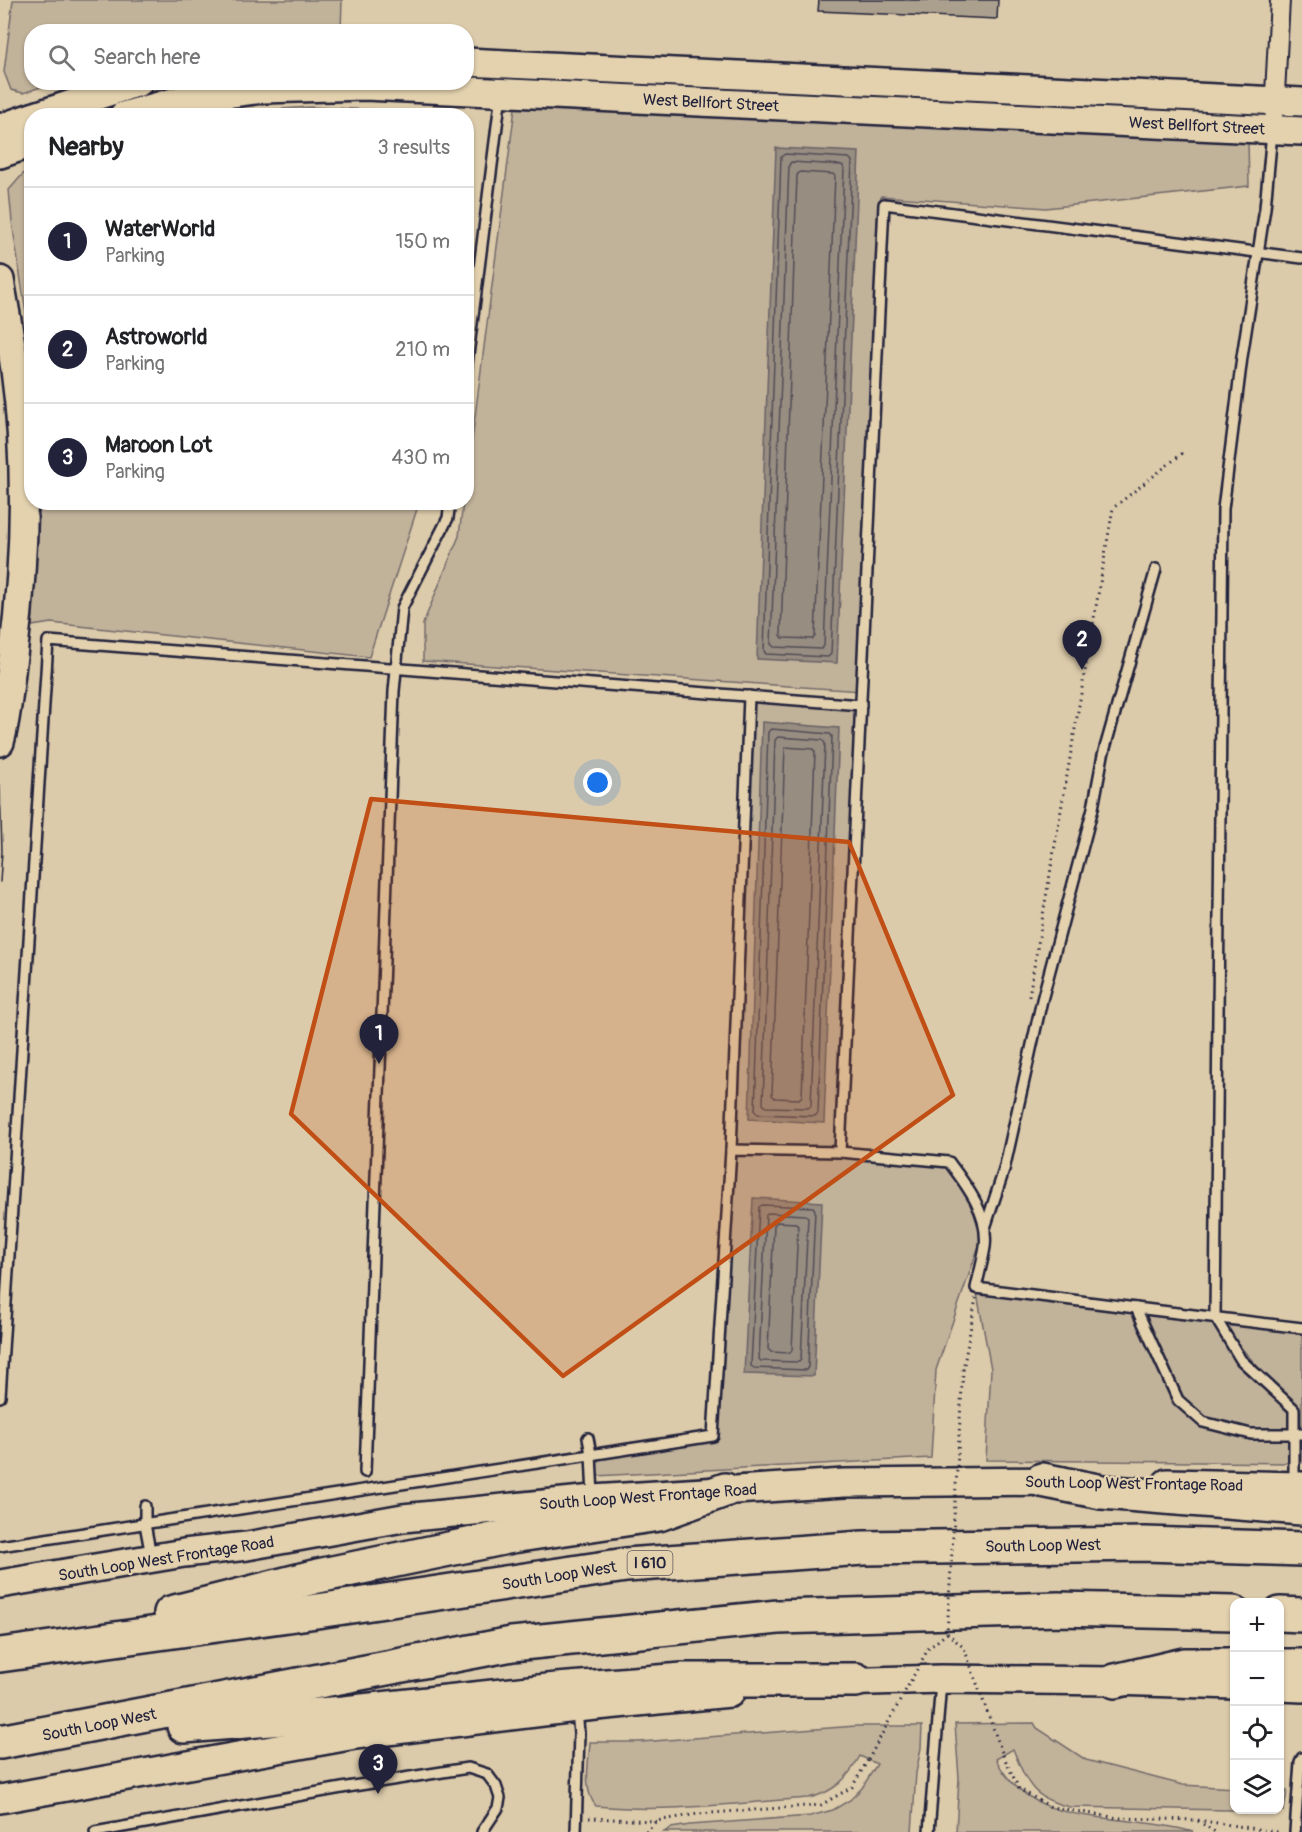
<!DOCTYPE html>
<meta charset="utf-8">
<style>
body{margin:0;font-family:Pangolin,sans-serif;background:#f6f6f6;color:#202124}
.controls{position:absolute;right:18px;bottom:18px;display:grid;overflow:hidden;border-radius:12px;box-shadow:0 2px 4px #0004}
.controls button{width:54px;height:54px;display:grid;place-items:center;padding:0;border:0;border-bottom:2px solid #e0e0e0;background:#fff;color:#202124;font:30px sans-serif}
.you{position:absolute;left:598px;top:783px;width:21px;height:21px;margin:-15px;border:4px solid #fff;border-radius:50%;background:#1a73e8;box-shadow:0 0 0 9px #1a73e833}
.badge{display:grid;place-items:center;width:39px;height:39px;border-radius:50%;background:#22223b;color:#fff;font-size:20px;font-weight:700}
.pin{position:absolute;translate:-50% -50px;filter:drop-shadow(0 2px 3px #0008)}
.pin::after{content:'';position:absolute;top:32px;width:21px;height:18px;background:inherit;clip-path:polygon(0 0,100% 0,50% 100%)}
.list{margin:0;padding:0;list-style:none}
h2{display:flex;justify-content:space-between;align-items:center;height:78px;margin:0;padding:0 24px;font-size:26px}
h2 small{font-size:20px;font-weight:400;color:#757577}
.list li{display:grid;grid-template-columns:39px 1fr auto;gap:18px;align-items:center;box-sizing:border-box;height:108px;padding:0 24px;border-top:2px solid #e0e0e0}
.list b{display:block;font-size:22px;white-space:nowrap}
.list p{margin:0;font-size:20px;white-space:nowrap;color:#757577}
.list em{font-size:20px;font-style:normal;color:#757577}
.icon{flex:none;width:33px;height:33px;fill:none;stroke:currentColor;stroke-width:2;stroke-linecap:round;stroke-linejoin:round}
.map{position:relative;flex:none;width:1302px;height:1832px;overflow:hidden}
.search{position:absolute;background:#fff;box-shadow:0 2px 4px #0004;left:24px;top:24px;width:450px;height:66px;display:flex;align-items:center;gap:15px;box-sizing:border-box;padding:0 21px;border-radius:24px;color:#757577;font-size:22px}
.panel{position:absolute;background:#fff;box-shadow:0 2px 4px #0004;left:24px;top:108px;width:450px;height:402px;border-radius:24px}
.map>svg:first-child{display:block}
.green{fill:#c1b29a;stroke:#726a6a;stroke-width:1.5;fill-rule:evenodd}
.water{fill:#988d81;stroke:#696265;stroke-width:1.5}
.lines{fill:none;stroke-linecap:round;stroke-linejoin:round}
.shore{stroke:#514d57;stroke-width:1.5}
.building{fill:#ab9f8d;stroke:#22223b;stroke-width:1.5}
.lane-casing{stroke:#22223b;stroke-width:14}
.street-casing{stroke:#22223b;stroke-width:22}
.secondary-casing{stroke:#22223b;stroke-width:32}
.highway-casing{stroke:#22223b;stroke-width:38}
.path{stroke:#22223b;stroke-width:3;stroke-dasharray:1.5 4.5;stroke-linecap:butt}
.lane{stroke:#e4d2af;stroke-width:9}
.street{stroke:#e4d2af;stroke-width:18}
.secondary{stroke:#e4d2af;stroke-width:27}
.highway{stroke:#e4d2af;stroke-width:33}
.tram{stroke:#22223b;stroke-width:1.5}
.path-bridge{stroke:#22223b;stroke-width:3;stroke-dasharray:1.5 4.5;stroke-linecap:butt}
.marked{fill:#c04e15;fill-opacity:0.2;stroke:#c04e15;stroke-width:4.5;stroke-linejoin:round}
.labels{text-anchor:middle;stroke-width:4.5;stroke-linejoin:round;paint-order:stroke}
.shield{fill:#e4d2af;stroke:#5c575e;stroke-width:1.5}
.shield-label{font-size:15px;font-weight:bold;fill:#22223b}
.street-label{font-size:16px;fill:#22223b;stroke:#e4d2af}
</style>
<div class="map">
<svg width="1302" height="1832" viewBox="0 0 1302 1832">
<rect width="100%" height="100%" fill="#dccbaa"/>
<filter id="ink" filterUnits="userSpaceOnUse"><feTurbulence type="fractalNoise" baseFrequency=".0167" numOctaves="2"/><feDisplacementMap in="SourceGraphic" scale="12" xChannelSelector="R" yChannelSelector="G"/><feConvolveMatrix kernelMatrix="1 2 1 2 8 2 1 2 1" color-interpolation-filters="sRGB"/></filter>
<g filter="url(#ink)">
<!-- green -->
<g class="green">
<path d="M13 0H342L341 31 32 32V82L53 83 23 93 11 90 4 72Z"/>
<path d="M310 107 462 114 221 115 235 112Z"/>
<path d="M515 108 1248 141 1249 186 1046 208 881 196 861 691 423 661V624L459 536 463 503 466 502 467 478Z"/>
<path d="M31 171H32L31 346 12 222 9 190 23 174Z"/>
<path d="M40 503V502L419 503 369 657 51 623 32 626Z"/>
<path d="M749 696 861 705 840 1152 949 1162 985 1228 936 1370 931 1458 596 1476 591 1454 713 1436Z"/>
<path d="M976 1288 1302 1328V1434L1257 1435 1302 1440V1463L986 1460 991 1369ZM1218 1321 1289 1403 1241 1360Z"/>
<path d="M1034 1723 1037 1728 1086 1760 1183 1785 1234 1788V1810H1280V1790L1287 1791 1284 1811 1070 1807C1031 1798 1027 1783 1013 1749L996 1759C1032 1832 1116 1810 1193 1832H956L959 1778 955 1724Z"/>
<path d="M856 1726H922L921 1748 916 1773 912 1832H664L671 1828 690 1825 810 1816 833 1810 850 1800 862 1788 877 1764 860 1756C848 1778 834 1793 808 1798 738 1803 667 1813 596 1806 582 1790 589 1762 590 1742H640Z"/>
</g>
<!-- water -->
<g class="water">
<path d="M776 148 859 152 837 663 757 659Z"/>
<path d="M762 722 839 728 824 1123 749 1119Z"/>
<path d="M753 1198 822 1202 814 1376 744 1374Z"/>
</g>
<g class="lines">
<!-- shore -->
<g class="shore">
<path d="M785 154 849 158 852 161 831 654 828 657 766 654 764 651 781 157Z"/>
<path d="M791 162 842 165 844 168 824 646 821 649 774 647 771 644 789 165Z"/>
<path d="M800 172 833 174 835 176 815 636 813 639 783 638 781 635 797 175Z"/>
<path d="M771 729 830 734 832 736 818 1113 815 1116 758 1114 755 1111 768 732Z"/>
<path d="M778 737 822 740 825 743 811 1106 808 1108 766 1107 763 1104 775 740Z"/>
<path d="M785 747 813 749 815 752 802 1096 799 1099 775 1098 772 1095Z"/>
<path d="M762 1205 813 1207 815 1210 808 1367 806 1370 754 1368 751 1366 759 1207Z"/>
<path d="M769 1213 805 1215 808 1217 801 1359 799 1362 761 1361 759 1359 766 1215Z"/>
<path d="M777 1222 796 1223 798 1226 792 1350 790 1353 771 1352 768 1349 774 1225Z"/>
</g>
</g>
<!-- building -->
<path class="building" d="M819 0H998L997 19 818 11Z"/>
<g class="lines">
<!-- lane casing -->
<g class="lane-casing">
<g id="lane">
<path d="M1272 132 1265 208 1242 357 1223 509 1215 1317 1241 1360 1294 1409V1484"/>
<path d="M466 371 501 94"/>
<path d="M731 1150 749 696"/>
<path d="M840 1152 949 1162C967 1186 989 1214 985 1247 983 1260 979 1274 976 1288L1136 1308 1178 1400 1203 1422 1251 1434H1302"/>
<path d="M985 1228 1004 1170 1042 1000 1093 808 1103 755 1156 569"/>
<path d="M1136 1308 1302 1328"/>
<path d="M0 1397 48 641 861 705"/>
<path d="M588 1438 591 1454 593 1497"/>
<path d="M365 1472 394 691 402 608 448 518 450 502"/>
<path d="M145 1506V1524L151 1556"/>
<path d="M0 1546 713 1436 731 1150 840 1152 884 204 1302 258"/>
<path d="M95 1832 353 1786 468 1768 487 1774 496 1786 500 1798 498 1808 482 1832"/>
<path d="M576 1832 579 1733 577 1711"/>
<path d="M929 1832 941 1682"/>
<path d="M1295 1832 1300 1762 1302 1758"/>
</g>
</g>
<!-- street casing -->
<g class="street-casing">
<path id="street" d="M1274 112 1280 0"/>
</g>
<!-- secondary casing -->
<g class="secondary-casing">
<g id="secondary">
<path d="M466 62 1302 102"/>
<path d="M35 116 139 82"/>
<path d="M123 116 180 100 263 89 365 86 1302 131"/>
<path d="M0 128 32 117"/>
<path d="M0 154 32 143"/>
<path d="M0 280C5 310 11 340 15 370 28 465 25 562 13 656 9 685 8 714 0 742"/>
<path d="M1167 1483 1302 1486"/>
<path d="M0 1584 184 1553 247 1546 403 1518 593 1499 844 1483 1063 1481"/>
<path d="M837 1682 941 1679 1115 1681 1234 1685"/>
<path d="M1280 1687 1302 1688"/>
<path d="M0 1799 355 1735 576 1708 730 1693"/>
</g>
</g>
<!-- highway casing -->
<g class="highway-casing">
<g id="highway">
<path d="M1042 1480 1102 1492 1302 1508"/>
<path d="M171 1613 318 1576 512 1536 659 1514 725 1490"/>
<path d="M1280 1614 1302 1615"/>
<path d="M0 1655 324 1610 626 1565 863 1548 1145 1544 1302 1549"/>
<path d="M1280 1666H1302"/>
<path d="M1115 1681 1184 1665H1234"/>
<path d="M184 1726 344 1713 557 1690 683 1680H856"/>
<path d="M0 1742 512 1644 778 1617 1058 1609 1234 1613"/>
</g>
</g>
<!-- path -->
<g class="path">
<path d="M1029 996 1113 508 1184 452"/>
<path d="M963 1370 976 1298"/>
<path d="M1003 1755 1019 1789 1051 1807 1118 1818 1197 1820 1277 1832"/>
<path d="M589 1818 656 1821"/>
<path d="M1198 1821 1215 1832"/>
<path d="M646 1832 656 1821 698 1814 821 1805 852 1787 868 1760"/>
</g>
<!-- lane -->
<use href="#lane" class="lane"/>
<!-- street -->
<use href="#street" class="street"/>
<!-- secondary -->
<use href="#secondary" class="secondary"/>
<!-- highway -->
<use href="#highway" class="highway"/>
<!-- tram -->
<path class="tram" d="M0 786 2 851 0 882"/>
<!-- path-bridge -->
<g class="path-bridge">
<path d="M947 1633 964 1648 1003 1755"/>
<path d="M868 1760 928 1649 947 1633 963 1370"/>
</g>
</g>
</g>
<!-- marked area -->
<path class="marked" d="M371 799 849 842 953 1095 563 1376 291 1114Z"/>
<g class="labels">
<!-- shield labels -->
<rect class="shield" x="627.5" y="1551" width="45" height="24" rx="4.5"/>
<g class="shield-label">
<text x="650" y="1568">I 610</text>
</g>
<!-- street labels -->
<g class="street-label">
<text transform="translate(711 102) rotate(3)" y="6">West Bellfort Street</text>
<text transform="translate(1197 125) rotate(3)" y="6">West Bellfort Street</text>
<text transform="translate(1134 1483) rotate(1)" y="6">South Loop West Frontage Road</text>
<text transform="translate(648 1496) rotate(-4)" y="6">South Loop West Frontage Road</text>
<text transform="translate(1043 1545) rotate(-1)" y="6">South Loop West</text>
<text transform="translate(166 1558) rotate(-9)" y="6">South Loop West Frontage Road</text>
<text transform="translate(559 1575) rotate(-9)" y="6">South Loop West</text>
<text transform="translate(99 1724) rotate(-11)" y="6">South Loop West</text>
</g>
</g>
</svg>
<div class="controls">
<button>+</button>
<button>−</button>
<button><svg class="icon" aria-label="locate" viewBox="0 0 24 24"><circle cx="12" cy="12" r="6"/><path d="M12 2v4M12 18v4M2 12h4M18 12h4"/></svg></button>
<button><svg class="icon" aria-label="layers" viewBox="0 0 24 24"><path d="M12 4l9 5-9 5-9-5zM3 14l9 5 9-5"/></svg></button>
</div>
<div class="you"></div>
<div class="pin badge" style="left:379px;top:1064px">1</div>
<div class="pin badge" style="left:1082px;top:670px">2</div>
<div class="pin badge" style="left:378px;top:1794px">3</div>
<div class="search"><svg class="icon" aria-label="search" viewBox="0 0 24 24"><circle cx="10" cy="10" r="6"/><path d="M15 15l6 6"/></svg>Search here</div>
<section class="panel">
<h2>Nearby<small>3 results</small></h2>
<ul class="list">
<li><span class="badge">1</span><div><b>WaterWorld</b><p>Parking</p></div><em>150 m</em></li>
<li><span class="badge">2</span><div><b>Astroworld</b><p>Parking</p></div><em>210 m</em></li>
<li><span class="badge">3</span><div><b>Maroon Lot</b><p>Parking</p></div><em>430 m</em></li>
</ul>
</section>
</div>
